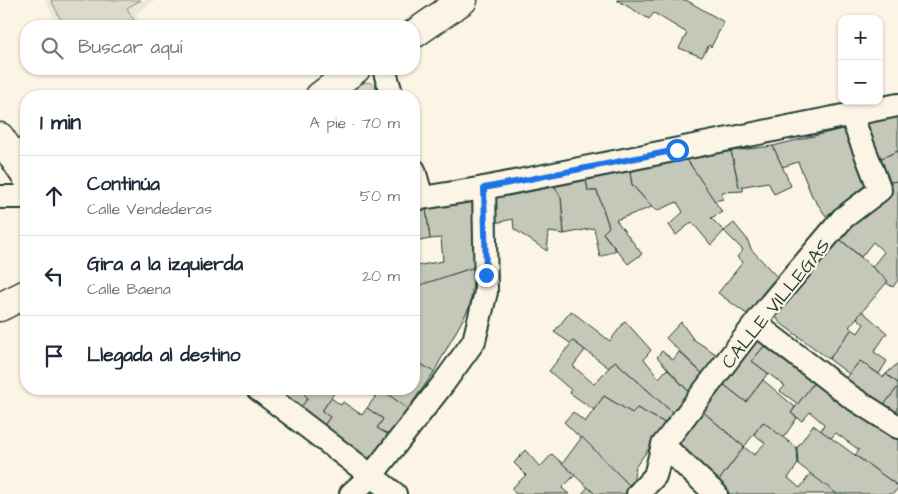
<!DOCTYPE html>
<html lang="es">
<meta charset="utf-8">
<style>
body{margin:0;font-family:"Architects Daughter",sans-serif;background:#f2f2f3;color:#1f2937}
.controls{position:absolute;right:15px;top:15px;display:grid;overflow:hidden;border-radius:10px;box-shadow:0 1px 4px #0004}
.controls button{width:45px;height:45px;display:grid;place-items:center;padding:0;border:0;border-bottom:1px solid #e0e1e3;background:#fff;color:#1f2937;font:25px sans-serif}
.stop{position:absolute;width:15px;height:15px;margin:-11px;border:4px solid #1a73e8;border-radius:50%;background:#fff}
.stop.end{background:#1a73e8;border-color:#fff;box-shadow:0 1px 5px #0008}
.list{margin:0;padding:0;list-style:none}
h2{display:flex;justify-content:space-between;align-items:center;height:65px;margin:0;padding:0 20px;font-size:21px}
h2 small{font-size:16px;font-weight:400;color:#747a83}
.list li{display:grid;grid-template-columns:32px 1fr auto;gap:15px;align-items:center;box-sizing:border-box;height:80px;padding:0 20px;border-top:1px solid #e0e1e3}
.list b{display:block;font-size:19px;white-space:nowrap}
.list p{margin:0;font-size:16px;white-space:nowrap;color:#747a83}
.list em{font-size:16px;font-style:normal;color:#747a83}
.icon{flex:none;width:28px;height:28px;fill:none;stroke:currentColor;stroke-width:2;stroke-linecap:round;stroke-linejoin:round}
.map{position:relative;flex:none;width:898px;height:494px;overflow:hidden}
.search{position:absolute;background:#fff;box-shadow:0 1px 4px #0004;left:20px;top:20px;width:400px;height:55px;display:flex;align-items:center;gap:12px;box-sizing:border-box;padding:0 18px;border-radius:20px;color:#747a83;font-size:19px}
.panel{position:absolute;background:#fff;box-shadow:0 1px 4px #0004;left:20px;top:90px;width:400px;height:305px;border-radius:20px}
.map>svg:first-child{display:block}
.built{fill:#ece7d8}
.green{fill:#dcdacc;stroke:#7e8c80}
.building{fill:#c5c7b9;stroke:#1f3d34}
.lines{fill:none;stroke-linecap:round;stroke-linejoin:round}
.street-casing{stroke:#1f3d34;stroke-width:26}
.secondary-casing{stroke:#1f3d34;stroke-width:31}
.street{stroke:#fcf5e5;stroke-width:22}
.secondary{stroke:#fcf5e5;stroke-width:28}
.route{stroke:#1a73e8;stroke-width:6}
.labels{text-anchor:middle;stroke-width:4.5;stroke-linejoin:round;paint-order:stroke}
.street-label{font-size:19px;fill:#1f3d34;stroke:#fcf5e5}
</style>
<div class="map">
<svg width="898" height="494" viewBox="0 0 898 494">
<rect width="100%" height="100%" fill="#fcf5e5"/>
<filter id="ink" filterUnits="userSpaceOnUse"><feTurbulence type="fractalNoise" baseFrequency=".02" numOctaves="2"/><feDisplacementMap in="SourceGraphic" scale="10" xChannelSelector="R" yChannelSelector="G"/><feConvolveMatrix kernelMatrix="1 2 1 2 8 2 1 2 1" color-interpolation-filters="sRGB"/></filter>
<g filter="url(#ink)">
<!-- built -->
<path class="built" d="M45 0H156L136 14 142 26H58Z"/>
<!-- green -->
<g class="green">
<path d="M51 0H141L127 8 137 26H64Z"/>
<path d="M370 82 384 96H329L340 88Z"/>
</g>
<!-- building -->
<g class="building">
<path d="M617 0H686L724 22 711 47 709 45 702 57 679 48 687 33 654 13 649 19Z"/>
<path d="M898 114V151L875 161 861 121Z"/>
<path d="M846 128 868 183 826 216 812 196 798 162 782 167 773 146Z"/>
<path d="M773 146 791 186 774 194 768 182 739 187 731 151Z"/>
<path d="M731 151 739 187 743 186V191L722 192 723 199 714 201 686 158Z"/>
<path d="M898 151V181L884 183 875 161Z"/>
<path d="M686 158 722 212 711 218 724 231 711 245 692 222 676 235 669 225 683 212 677 202 656 211 632 185 629 167Z"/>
<path d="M629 167 632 185 652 207 616 220 642 254 628 264 603 233 609 227 597 191H588L585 175Z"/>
<path d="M585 175 588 191H597L609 227 603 233 616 250 600 257 594 228 564 234 561 198 552 181Z"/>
<path d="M552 181 561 198 564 234 549 232 547 251 514 229 513 219 495 223 492 194Z"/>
<path d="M898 181V280L893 287 886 283 888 281 872 267 884 252 873 242 861 257 835 235 884 183Z"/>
<path d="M472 198 475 267 419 286 416 266 443 261 441 238 430 239 426 209Z"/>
<path d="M426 209 430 239 414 242V212Z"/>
<path d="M734 223 747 239 751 249 777 277 748 315 718 293 743 262 737 257 743 250 724 231Z"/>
<path d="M835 235 888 281 849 327 852 329 829 359 779 322 775 314Z"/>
<path d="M475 267 470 306 434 372 414 360V287Z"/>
<path d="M571 311 610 341 625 321 651 350 644 359 659 378 667 369 690 393 674 414 615 361 609 368 573 341 570 343 554 332Z"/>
<path d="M862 311 887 333 874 352 887 361 879 374 860 361 849 374 829 359 852 329 858 333 864 324 857 318Z"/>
<path d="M681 322 693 339 719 356 704 375 666 338Z"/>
<path d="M757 330 769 340 752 361 768 373 746 402 718 380Z"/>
<path d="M769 340 818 377 798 404 780 391 785 386 752 361Z"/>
<path d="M573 341 585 350 573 366 594 384 615 361 674 414 667 424 637 408 632 413 604 396 594 410 570 393 571 390 549 371Z"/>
<path d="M662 351 673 360 679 352 704 375 690 393 657 357Z"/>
<path d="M414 360 434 372 408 409 380 389H414Z"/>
<path d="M860 361 883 377 886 374 898 383V387L883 406 844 380Z"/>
<path d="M898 363V383L886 374Z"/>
<path d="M818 377 898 436V486L855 455 859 450 836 433 831 438 821 431 824 424 810 412 802 421 791 413Z"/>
<path d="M763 380 795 407 791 413 797 418 783 438 763 422 744 447 701 410 723 384 746 402Z"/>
<path d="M898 387V417L883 406Z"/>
<path d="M272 389H289L283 397Z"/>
<path d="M289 389H309L304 394 308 398 299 410 283 397Z"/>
<path d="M309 389H337L322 411 330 417 323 427 299 410 308 398 304 394Z"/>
<path d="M381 389 408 409 389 435 377 428 383 419 367 408Z"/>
<path d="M604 396 632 413 637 408 667 424 636 466 632 488 564 422 573 412 585 422Z"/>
<path d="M331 398 341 405 343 402 362 415 367 408 383 419 377 428 389 435 370 462 323 427 330 417 322 411Z"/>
<path d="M701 410 744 447 717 483 673 445Z"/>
<path d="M763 422 797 448 798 464 788 478 800 488 811 473 837 494H730L717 483 744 447 754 455 765 443 754 434Z"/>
<path d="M813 425 898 486V488L893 494H837L798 464 797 448Z"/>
<path d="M582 437 632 488 627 494H595L562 464Z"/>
<path d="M525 450 540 467 552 454 575 475 562 488 569 494H516L511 489 526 475 514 463Z"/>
<path d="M588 487 595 494H582Z"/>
</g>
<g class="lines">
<!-- street casing -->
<g class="street-casing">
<g id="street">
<path d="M384 69 392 96"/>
<path d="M414 170 422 198 484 188 898 105"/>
<path d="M0 197H26"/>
<path d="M756 324 851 397 898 427"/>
<path d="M258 389 395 494"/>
<path d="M663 445 716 494"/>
<path d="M351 494 371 476 443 384 474 341 486 292 484 188"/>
<path d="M638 494 655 476 663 445 771 303 843 218 880 190 851 115"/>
</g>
</g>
<!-- secondary casing -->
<g class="secondary-casing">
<g id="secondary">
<path d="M414 34 463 0"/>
<path d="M320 96 356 69"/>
<path d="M0 137 26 176"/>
<path d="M0 307 26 294"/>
</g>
</g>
<!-- street -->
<use href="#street" class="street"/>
<!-- secondary -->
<use href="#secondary" class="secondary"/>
</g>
</g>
<g class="lines" filter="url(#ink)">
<!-- route -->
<path class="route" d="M486 275 484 188 677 150"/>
</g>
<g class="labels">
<!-- street labels -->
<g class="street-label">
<text transform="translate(775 303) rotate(-51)" y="7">CALLE VILLEGAS</text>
</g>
</g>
</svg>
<div class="controls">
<button>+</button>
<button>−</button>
</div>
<div class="stop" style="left:677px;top:150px"></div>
<div class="stop end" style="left:486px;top:275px"></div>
<div class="search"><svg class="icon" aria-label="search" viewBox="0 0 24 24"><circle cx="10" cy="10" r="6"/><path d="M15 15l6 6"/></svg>Buscar aquí</div>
<section class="panel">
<h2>1 min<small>A pie · 70 m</small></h2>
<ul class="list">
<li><svg class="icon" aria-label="ahead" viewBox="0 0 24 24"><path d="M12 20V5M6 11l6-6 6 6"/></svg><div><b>Continúa</b><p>Calle Vendederas</p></div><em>50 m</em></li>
<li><svg class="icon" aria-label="left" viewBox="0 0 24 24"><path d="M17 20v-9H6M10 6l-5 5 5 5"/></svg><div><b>Gira a la izquierda</b><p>Calle Baena</p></div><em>20 m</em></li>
<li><svg class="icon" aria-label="arrive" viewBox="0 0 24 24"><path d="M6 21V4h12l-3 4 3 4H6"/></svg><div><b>Llegada al destino</b></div></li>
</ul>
</section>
</div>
